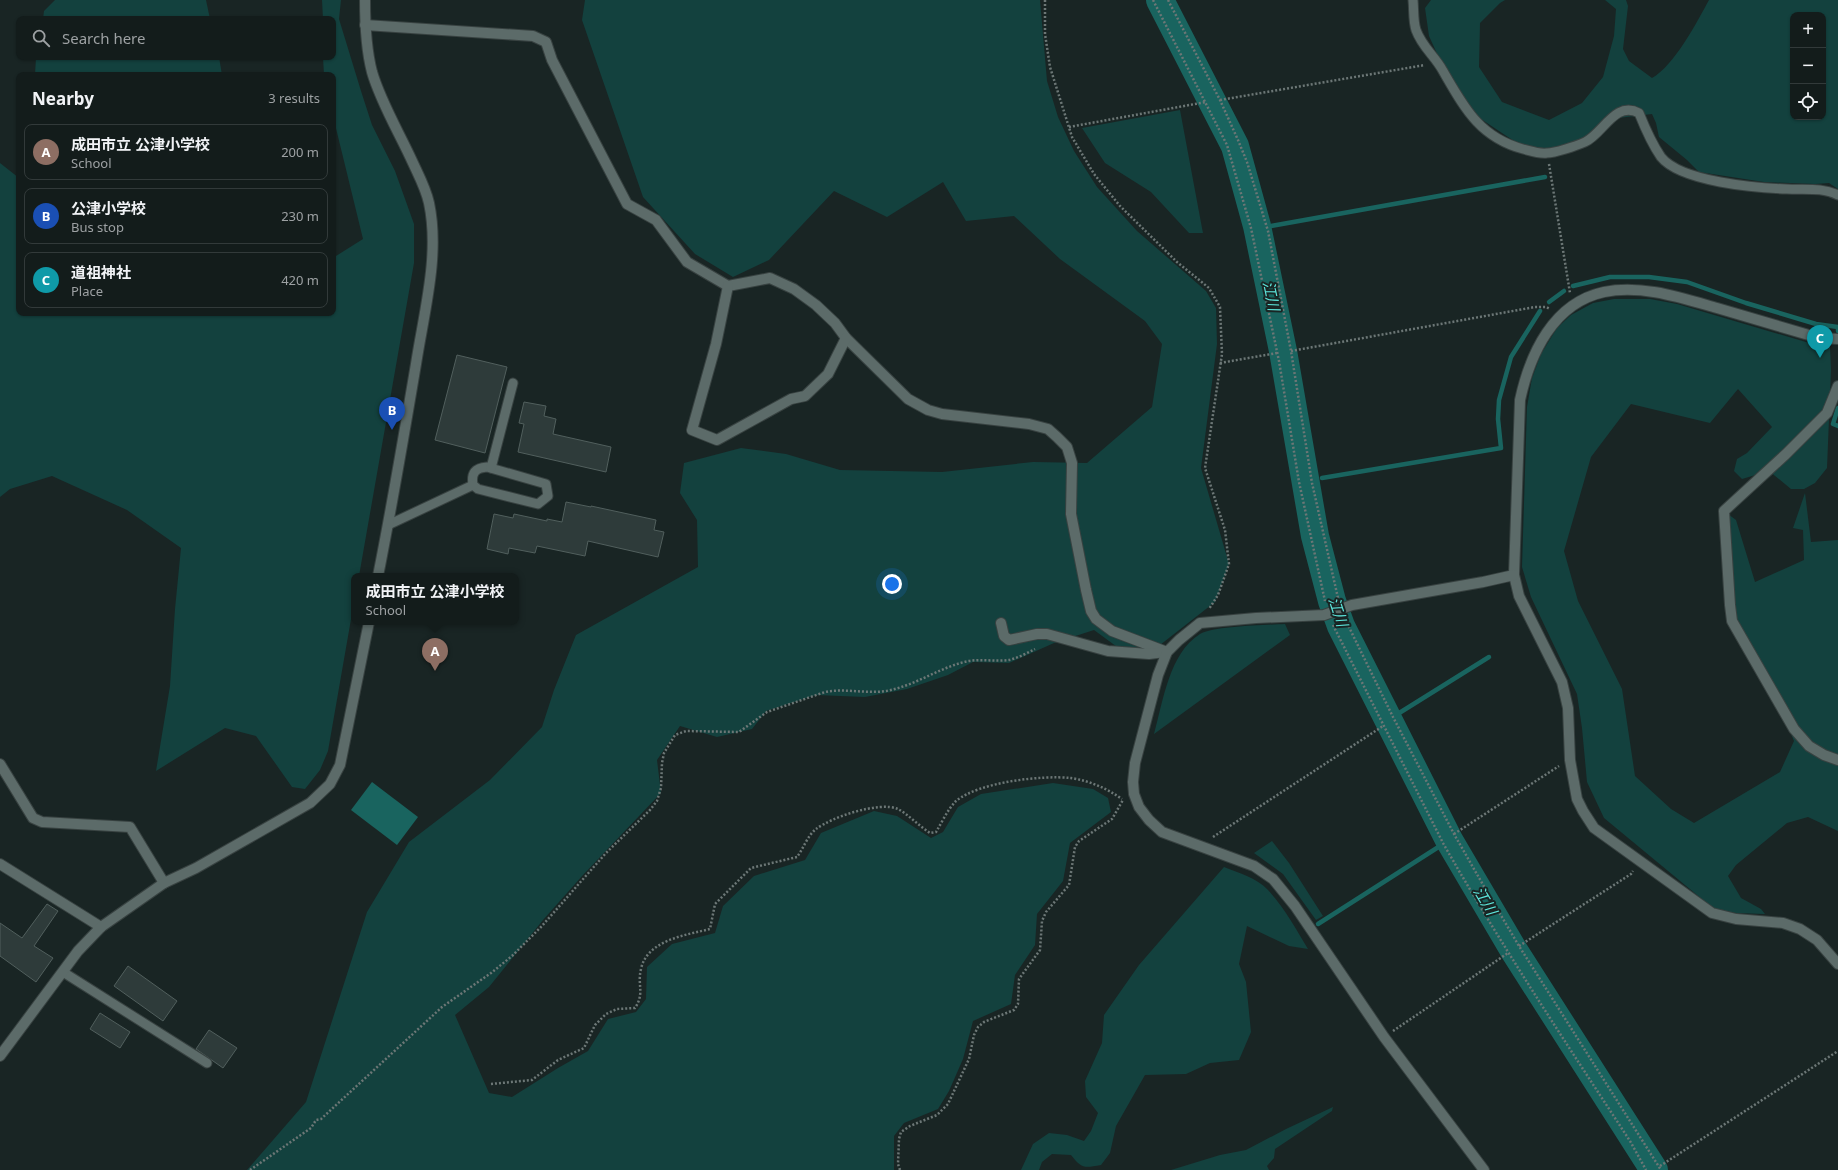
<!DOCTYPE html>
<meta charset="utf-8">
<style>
body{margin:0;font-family:"Noto Sans","Noto Sans JP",sans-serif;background:#1c2524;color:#f1f3f6}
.controls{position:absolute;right:12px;top:12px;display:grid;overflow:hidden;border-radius:8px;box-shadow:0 1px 3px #0004}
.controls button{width:36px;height:36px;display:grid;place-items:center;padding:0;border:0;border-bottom:1px solid #323a3a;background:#131c1b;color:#f1f3f6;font:20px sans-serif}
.you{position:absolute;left:892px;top:584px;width:14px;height:14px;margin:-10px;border:3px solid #fff;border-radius:50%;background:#1a73e8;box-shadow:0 0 0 6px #1a73e833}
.badge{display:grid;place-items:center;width:26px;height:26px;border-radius:50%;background:#7c3aed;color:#fff;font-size:13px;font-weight:700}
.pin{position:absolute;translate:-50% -33px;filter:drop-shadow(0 1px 2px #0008)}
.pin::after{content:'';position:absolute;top:21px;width:14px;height:12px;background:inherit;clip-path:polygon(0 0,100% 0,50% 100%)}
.popup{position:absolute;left:351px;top:573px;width:168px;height:52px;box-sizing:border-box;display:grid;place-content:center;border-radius:8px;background:#131c1b;filter:drop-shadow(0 1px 3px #0005);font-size:13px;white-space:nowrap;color:#9da1a3}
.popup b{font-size:15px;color:#f1f3f6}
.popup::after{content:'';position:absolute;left:50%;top:100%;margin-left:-8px;border:8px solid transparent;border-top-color:#131c1b}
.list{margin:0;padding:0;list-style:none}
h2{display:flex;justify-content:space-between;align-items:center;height:52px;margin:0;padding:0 16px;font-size:17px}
h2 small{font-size:13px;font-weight:400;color:#9da1a3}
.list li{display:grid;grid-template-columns:26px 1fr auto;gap:12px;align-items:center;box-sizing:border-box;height:56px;margin:0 8px 8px;padding:0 8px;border:1px solid #323a3a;border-radius:8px}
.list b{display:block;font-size:15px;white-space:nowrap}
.list p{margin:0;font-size:13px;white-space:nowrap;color:#9da1a3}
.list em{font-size:13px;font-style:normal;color:#9da1a3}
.icon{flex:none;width:22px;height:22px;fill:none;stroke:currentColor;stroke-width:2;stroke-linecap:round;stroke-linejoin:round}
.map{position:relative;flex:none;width:1838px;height:1170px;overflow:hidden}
.search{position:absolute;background:#131c1b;box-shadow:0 1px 3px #0004;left:16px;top:16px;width:320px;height:44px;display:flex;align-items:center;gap:10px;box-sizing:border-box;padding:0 14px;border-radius:8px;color:#9da1a3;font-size:15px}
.panel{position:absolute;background:#131c1b;box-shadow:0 1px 3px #0004;left:16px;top:72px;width:320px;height:244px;border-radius:8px}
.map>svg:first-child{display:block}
.green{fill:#13413e;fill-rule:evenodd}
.water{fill:#19645f}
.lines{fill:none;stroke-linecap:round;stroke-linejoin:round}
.stream{stroke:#19645f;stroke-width:4.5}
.river{stroke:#19645f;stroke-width:28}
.building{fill:#2e3b3a;stroke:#515f5d}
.lane-casing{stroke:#384241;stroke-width:11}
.street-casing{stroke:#384241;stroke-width:12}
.secondary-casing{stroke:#384241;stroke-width:12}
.path{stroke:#6c7776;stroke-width:2.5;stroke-dasharray:2 2;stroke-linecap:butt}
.lane{stroke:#5c6b69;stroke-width:9}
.street{stroke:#5c6b69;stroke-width:10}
.secondary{stroke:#5c6b69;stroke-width:10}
.labels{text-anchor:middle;stroke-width:4;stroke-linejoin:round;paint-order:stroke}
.water-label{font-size:15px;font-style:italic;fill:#5ee7dd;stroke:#192524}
</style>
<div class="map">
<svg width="1838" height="1170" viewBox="0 0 1838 1170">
<rect width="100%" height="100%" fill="#192524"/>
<!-- green -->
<g class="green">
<path d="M55 0H206L210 19H43L44 11Z"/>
<path d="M322 0H341L339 19 361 91 372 125 395 171 414 224V263L359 576H354V602L328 751 320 770 305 789 292 787 256 736 225 728 156 771 170 686 175 609 181 548 127 510 52 476 10 489 0 497V163L19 178V313H333V257L336 256 363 239 333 116V75H324L323 57H333V19H323Z"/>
<path d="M585 0H1040L1047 81 1058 117 1074 151 1097 187 1137 231 1206 291 1216 308 1217 344 1201 468 1229 564 1215 602 1151 652H1124L1094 630 1054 643 1009 663 973 662 948 675 907 689 865 697 816 695 766 711 752 729 717 737 680 726 657 760 661 793 583 875 543 920 489 987 455 1015 489 1093 512 1097 558 1068 588 1051 608 1019 636 1012 646 999 647 967 672 944 715 933 723 906 754 876 805 860 821 833 874 811 897 816 931 838 943 832 958 807 981 794 1053 783 1093 789 1108 798 1111 812 1070 843 1063 881 1037 914 1035 945 1015 975 1011 1004 973 1021 963 1059 949 1091 938 1109 904 1123 894 1136V1170H247L306 1102 367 912 409 842 490 780 542 727 554 690 576 635 698 567 697 520 680 493 684 463 741 448 786 454 840 470 942 472 1033 462 1087 463 1152 407 1162 344 1145 321 1060 259 1014 216 966 221 943 182 887 217 834 191 769 260 733 277 695 254 643 197 582 20Z"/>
<path d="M1431 0H1505L1500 3 1480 23 1479 67 1502 102 1549 120 1582 103 1603 77 1614 36 1616 9 1605 0H1626L1628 6 1623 49 1629 61 1652 78C1674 66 1697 22 1709 0H1838V189L1829 183 1815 184 1764 182 1699 172 1687 160 1659 137 1656 123 1652 114 1618 118 1584 138 1549 150 1538 151 1517 143 1475 115 1449 80 1429 36 1425 8ZM1793 15H1823V117H1793Z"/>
<path d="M36 57H219L222 75H35Z"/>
<path d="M1180 110 1202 228 1203 233H1189L1151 192 1105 163 1082 128Z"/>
<path d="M1614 299H1650L1677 304 1816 345 1830 346 1831 370 1827 468 1815 483 1804 489H1791L1769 471 1742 479 1734 471 1737 459 1747 453 1772 427 1738 389 1710 423 1631 404 1591 457 1564 551 1578 601 1622 689 1635 776 1671 809 1694 823 1780 772 1794 741 1764 668 1739 627 1734 610 1728 514 1736 520 1755 582 1804 560 1803 530 1793 528 1805 493 1811 542 1838 540V831L1808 817 1787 823 1736 865 1728 876 1741 898 1761 909 1765 914 1736 913 1714 909 1604 818 1587 782 1582 728 1577 694 1531 597 1522 567 1527 407 1532 378 1541 354 1557 328 1571 315 1593 303Z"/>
<path d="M1285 624 1290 635 1154 734C1163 702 1169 653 1200 634 1214 626 1267 625 1285 624Z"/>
<path d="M1272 841 1289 863 1323 916 1316 920 1283 874 1254 853Z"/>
<path d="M1224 867C1239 873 1257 878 1268 890 1284 907 1296 929 1308 949L1289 946 1247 926 1239 964 1246 982 1251 1032 1239 1060 1210 1063 1186 1074 1145 1075 1116 1126 1110 1153 1101 1165C1084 1168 1082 1169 1071 1155L1052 1154 1042 1162 1039 1170H1021L1033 1144 1049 1133 1067 1135 1084 1141 1091 1131 1098 1113 1086 1097 1085 1081 1102 1043 1104 1015 1139 965Z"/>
<path d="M1333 1107 1332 1111 1275 1149 1274 1158 1267 1166 1269 1170H1171L1220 1155 1246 1150 1286 1129Z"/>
</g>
<!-- water -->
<path class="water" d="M372 782 418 817 397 845 351 810Z"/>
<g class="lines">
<!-- stream -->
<g class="stream">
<path d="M1271 226 1545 177"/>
<path d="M1257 229 1260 228"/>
<path d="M1573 286 1610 277H1649L1687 282 1746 303 1816 324 1838 327V331"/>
<path d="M1549 302 1564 291"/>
<path d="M1838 408 1833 424 1838 426"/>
<path d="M1322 478 1501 448 1498 419 1499 400 1511 357 1540 311"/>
<path d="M1305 481 1308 480"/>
<path d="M1396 715 1489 657"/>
<path d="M1388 719 1390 718"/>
<path d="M1447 841 1449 840"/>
<path d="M1318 924 1440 846"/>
</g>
<!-- river -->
<path class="river" d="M1160 0 1235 146 1257 226 1283 351 1315 536 1332 601 1341 626 1449 840 1513 949 1654 1170"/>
</g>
<!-- building -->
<g class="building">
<path d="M457 355 507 367 485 453 435 440Z"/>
<path d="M524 402 546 406 544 416 556 419 553 434 611 447 606 472 518 452 524 424 519 423Z"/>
<path d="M566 502 591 507V506L656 520 654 530 664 532 658 557 588 541 585 556 537 546 535 553 509 548 508 554 487 549 494 514 513 518 514 514 547 521V519L562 522Z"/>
<path d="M47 904 58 911 34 946 53 958 36 982 0 956V923L22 938Z"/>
<path d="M128 966 177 1001 163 1021 114 986Z"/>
<path d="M100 1013 130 1032 120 1048 90 1029Z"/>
<path d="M209 1030 237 1048 223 1068 196 1049Z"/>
</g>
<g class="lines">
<!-- lane casing -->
<g class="lane-casing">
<g id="lane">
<path d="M1413 0C1414 10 1413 21 1416 30 1422 47 1435 56 1443 71 1464 107 1479 137 1523 149 1531 151 1538 154 1547 153 1555 153 1576 146 1585 142 1603 134 1615 100 1639 113 1645 128 1652 144 1661 157 1681 182 1757 188 1787 189 1804 190 1822 187 1838 195"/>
<path d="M487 467 546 484 548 496 538 504 478 489 473 485C471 473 475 468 487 467Z"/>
<path d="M491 468 513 383"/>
<path d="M388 525 473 485"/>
<path d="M63 972 207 1063"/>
</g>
</g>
<!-- street casing -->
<g class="street-casing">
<g id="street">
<path d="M365 25 533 36 546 42 552 60 627 204 656 220 687 262 728 286 770 278 794 289 816 305 835 323 846 338 908 399 928 410 942 414 1029 424 1048 429 1057 437 1067 447 1072 463 1071 514 1086 590 1091 611 1096 619 1112 631 1167 652"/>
<path d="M728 286 716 344 692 430 717 440 791 399 805 396 828 374 846 338"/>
<path d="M1838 339 1819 338C1785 328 1751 318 1717 308 1682 298 1641 284 1604 292 1553 303 1530 354 1520 400L1514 575 1519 596 1562 682 1568 708 1570 760 1577 799 1583 811 1594 828 1712 913 1736 919 1783 923 1800 929 1817 940 1838 964"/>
<path d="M1838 386 1827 413 1786 454 1724 511 1730 605 1732 621 1794 729 1809 746 1824 755 1838 760"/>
<path d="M1001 623 1004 636 1009 640 1037 634H1047L1108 651 1149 654 1165 652"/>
<path d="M0 764 33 818 42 822 130 827 164 883"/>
<path d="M0 864 101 927"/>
<path d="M1484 1170 1384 1037 1295 906 1273 879 1254 866 1162 832 1149 820 1139 807 1134 794 1133 782 1135 763 1158 675 1167 652 1179 640 1200 623 1256 618 1324 615 1352 605 1483 582 1514 575"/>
</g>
</g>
<!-- secondary casing -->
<g class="secondary-casing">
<g id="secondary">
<path d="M365 0C365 24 366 49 372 72 381 103 400 134 413 163 419 176 426 189 429 203 440 255 424 312 416 364 404 435 392 506 378 576"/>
<path d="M0 1056 78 951 101 927 164 883 196 868 310 803 330 784 340 765 369 622"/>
</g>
</g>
<!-- path -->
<g class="path">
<path d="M1045 0V34L1050 67 1072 137 1094 174 1120 206 1177 262 1209 288 1220 307 1222 354 1205 468 1225 530 1229 564 1218 595 1209 609"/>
<path d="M1153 0 1227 145 1251 228 1279 361 1299 482 1325 601"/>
<path d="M1168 0 1220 100 1238 140 1247 162 1268 231 1291 351 1312 483 1338 598"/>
<path d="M1220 100 1425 65"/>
<path d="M1069 127 1206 102"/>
<path d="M1549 164 1570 293"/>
<path d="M1291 351 1535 307H1546L1550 309"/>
<path d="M1220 363 1277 353"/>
<path d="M1345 619 1393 717 1454 834 1486 890 1519 946 1661 1170"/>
<path d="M1333 625 1443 843C1501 945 1566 1043 1630 1141L1646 1170"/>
<path d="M1454 834 1559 766"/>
<path d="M1213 837 1383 726"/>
<path d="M1519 946 1631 874 1633 871"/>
<path d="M1393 1031 1508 953"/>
<path d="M491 1084 532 1080 558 1060 584 1048 595 1025 606 1014 617 1009 635 1008C645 993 637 985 641 969 647 940 686 935 710 929L715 904 751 868 797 857C803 849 808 835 816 829 832 817 879 801 898 809 909 815 919 826 930 833L936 832C942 822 948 809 956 801 979 782 1042 775 1071 778 1090 781 1106 788 1122 799"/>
<path d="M1660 1166 1838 1051"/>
<path d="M250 1170 311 1128 316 1120 321 1119 442 1007 491 973 512 956 541 927 606 853 650 810 657 801 661 788 662 763 664 753 675 735 686 731 739 732 767 712 825 692C845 688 866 694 886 691 914 686 937 669 964 662 979 658 995 662 1009 660 1018 658 1027 653 1035 649"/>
<path d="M900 1170 898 1164 899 1139 901 1132 910 1126 937 1115 948 1104 969 1059 974 1035 978 1027 984 1022 1014 1010 1018 1004 1019 979 1040 950 1042 921 1046 912 1069 885 1075 847 1079 841 1112 819 1123 800"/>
</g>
<!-- lane -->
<use href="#lane" class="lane"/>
<!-- street -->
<use href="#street" class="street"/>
<!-- secondary -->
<use href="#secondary" class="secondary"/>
</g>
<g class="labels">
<!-- water labels -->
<g class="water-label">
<text transform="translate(1271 296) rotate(78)" y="5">江川</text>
<text transform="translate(1338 612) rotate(72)" y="5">江川</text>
<text transform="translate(1485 901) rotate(59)" y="5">江川</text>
</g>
</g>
</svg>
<div class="controls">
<button>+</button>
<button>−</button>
<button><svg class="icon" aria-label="locate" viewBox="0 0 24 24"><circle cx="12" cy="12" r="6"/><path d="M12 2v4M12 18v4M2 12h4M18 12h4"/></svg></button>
</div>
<div class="you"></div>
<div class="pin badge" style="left:435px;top:671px;background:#8d6e63">A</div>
<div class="popup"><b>成田市立 公津小学校</b>School</div>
<div class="pin badge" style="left:392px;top:430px;background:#1a4fb4">B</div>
<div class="pin badge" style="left:1820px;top:358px;background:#0f9aa8">C</div>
<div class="search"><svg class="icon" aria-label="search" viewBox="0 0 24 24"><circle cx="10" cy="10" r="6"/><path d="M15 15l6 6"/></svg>Search here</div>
<section class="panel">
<h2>Nearby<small>3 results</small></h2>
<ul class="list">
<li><span class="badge" style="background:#8d6e63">A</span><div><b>成田市立 公津小学校</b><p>School</p></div><em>200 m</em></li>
<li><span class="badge" style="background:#1a4fb4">B</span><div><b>公津小学校</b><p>Bus stop</p></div><em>230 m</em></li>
<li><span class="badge" style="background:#0f9aa8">C</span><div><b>道祖神社</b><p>Place</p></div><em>420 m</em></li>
</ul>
</section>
</div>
